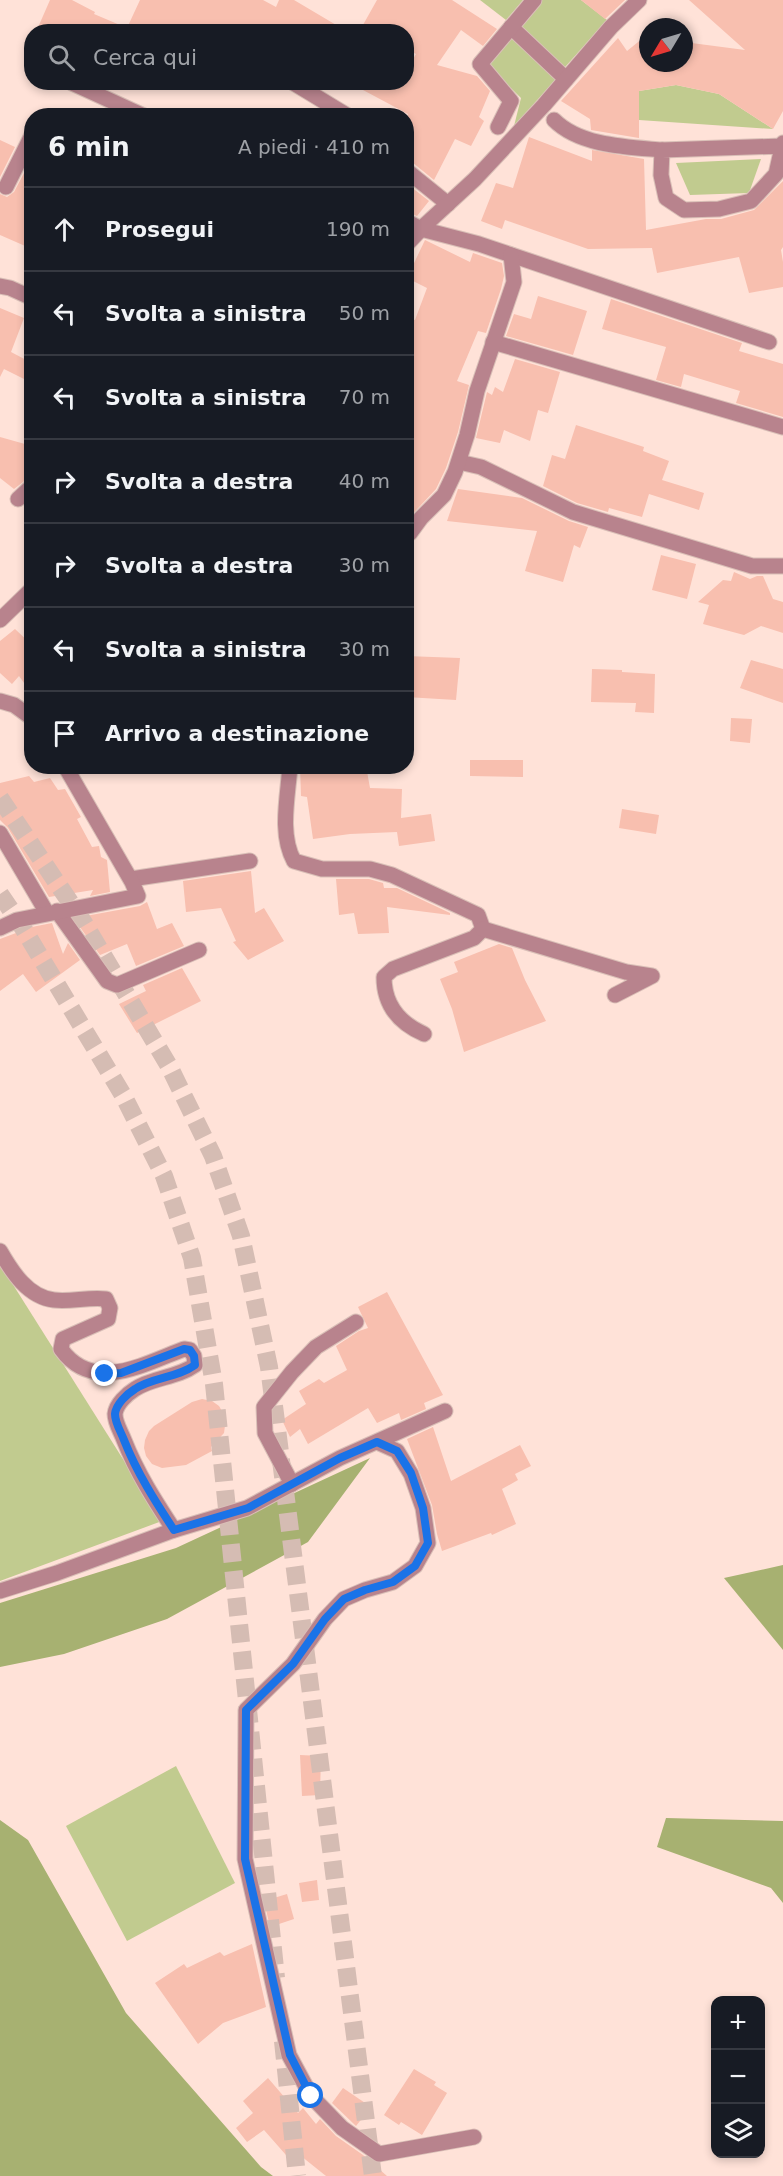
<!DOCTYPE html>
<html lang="it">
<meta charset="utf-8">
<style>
body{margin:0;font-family:"DejaVu Sans",sans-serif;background:#242831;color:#f1f3f6}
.controls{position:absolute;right:18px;bottom:18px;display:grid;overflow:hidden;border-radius:12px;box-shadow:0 3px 9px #0003}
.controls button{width:54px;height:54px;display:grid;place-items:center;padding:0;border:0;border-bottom:2px solid #363941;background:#171b24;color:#f1f3f6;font:30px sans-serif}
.compass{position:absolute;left:639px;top:18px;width:54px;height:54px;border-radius:50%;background:#171b24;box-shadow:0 3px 9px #0003;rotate:232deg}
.stop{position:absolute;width:18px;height:18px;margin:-14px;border:4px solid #1a73e8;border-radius:50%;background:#fff}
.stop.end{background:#1a73e8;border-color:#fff;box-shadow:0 2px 6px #0008}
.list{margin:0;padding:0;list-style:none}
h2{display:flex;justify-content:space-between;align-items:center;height:78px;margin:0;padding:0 24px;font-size:26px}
h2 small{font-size:20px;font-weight:400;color:#9ea1a6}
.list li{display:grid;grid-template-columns:39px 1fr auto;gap:18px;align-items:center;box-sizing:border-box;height:84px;padding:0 24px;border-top:2px solid #363941}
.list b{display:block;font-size:22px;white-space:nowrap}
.list em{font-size:20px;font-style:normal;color:#9ea1a6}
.icon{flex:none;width:33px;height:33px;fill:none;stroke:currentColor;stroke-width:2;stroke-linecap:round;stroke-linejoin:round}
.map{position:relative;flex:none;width:783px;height:2176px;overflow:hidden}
.search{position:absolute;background:#171b24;box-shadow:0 3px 9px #0003;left:24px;top:24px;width:390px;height:66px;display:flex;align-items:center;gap:15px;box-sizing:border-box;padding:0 21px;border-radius:24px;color:#9ea1a6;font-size:22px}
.panel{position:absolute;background:#171b24;box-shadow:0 3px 9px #0003;left:24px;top:108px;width:390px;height:666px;border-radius:24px}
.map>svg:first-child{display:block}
.green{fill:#c1cb8f}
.forest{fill:#a7b171}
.building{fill:#f8bfaf}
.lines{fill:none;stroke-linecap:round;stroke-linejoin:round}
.highway-tunnel{stroke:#d5bcb3;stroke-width:18;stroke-dasharray:18 9;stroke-linecap:butt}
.minor-casing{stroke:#d9bfb7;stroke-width:17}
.minor{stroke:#b8838d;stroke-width:15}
.route{stroke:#1a73e8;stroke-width:8}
</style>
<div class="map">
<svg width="783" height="2176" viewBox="0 0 783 2176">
<rect width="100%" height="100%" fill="#ffe2d8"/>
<!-- green -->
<g class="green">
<path d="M480 0H523L506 20Z"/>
<path d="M540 0H581L607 20 565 67 520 27Z"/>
<path d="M511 37 556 79 514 126 521 98 486 64Z"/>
<path d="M676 85 719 94 773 129 639 120V91Z"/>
<path d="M761 159 749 193 690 195 676 163Z"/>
<path d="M0 1264 162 1521 0 1581Z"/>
<path d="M176 1766 235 1883 127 1941 66 1826Z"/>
</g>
<!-- forest -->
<g class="forest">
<path d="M370 1458 308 1542 167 1619 64 1654 0 1667V1603L176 1548Z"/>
<path d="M783 1565V1650L724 1578Z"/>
<path d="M666 1818 783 1821V1903L771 1888 657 1847Z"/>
<path d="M0 1820 28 1840 126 2013 261 2167 273 2176H0Z"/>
</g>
<!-- building -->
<g class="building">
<path d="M50 0H72L95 12 94 14 127 28 140 0H263L276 7 279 0H294L348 32H36Z"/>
<path d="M377 0H452L497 29 483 46 461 30 437 65 477 76 490 91 479 117 484 121 471 146 455 139 434 180 412 162 406 160 408 114 348 82H406V71L416 54 406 49V32H359Z"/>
<path d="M581 0H625L605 19Z"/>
<path d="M689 0H783V111L773 129 719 94 676 85 639 91V138L591 130 590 119 561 101 618 38 627 51 648 34V63H684V42L745 50Z"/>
<path d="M529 137 592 161V150L644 159 646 230 706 219H721L754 210 783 181V247L781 250 783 262V287L749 293 739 257 657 273 652 248 588 249 505 220 502 229 481 221 496 183 513 188Z"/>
<path d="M0 140 15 147 0 177Z"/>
<path d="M32 158V249L0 235V194L7 197 14 192Z"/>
<path d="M406 183 429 201 417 216 406 211Z"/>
<path d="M425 240 470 262 473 253 502 263 504 276 501 289 486 333 478 331 457 381 469 385 458 432 446 468 436 489 406 521V317L415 320 427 288 407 278Z"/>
<path d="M538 296 587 311 573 355 506 336 514 314 531 319Z"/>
<path d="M611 299 742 343 739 351 783 364V417L736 403 740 391 684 374 681 387 656 380 666 347 602 329Z"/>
<path d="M0 308 24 318 11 352 32 363V383L4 369 0 377Z"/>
<path d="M515 359 560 372 548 413 538 410 530 441 504 430 500 443 476 438 487 392 492 395 495 387 503 392Z"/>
<path d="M576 425 644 447 643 451 669 461 662 480 704 493 699 510 649 494 642 517 609 508 608 512 577 503 543 486 552 455 565 459Z"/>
<path d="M0 437 32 446V475L14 489 0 478Z"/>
<path d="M458 489 522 498 569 521 588 527 580 548 574 545 563 582 525 571 537 531 447 521Z"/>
<path d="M661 555 696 564 687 599 652 590Z"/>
<path d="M734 572 750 579 757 576H763L773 599 783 602V633L761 626 744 635 703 624 709 605 698 602 723 580 731 581Z"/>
<path d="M15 629 32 645V694L19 676 12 684 0 673V641Z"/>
<path d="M406 656 460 658 456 700 406 697Z"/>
<path d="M751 660 783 669V703L740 688Z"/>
<path d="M592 669 622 670V672L655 674 654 713 635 712 636 703 591 702Z"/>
<path d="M731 718 752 719 750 743 730 741Z"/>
<path d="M470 760H523V777L470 776Z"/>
<path d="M300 766H366L370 788 402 789 401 818 431 814 435 841 399 846 397 832 350 834 313 839 307 797 301 796Z"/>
<path d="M29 776 34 782 50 778 58 790 65 789 81 817 77 819 92 847 99 846 101 857 107 860 110 892 90 896 93 890 49 897 8 828 0 820V783Z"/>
<path d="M622 809 659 815 656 834 619 828Z"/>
<path d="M251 871 255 913 264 908 284 941 248 960 233 942 236 941 221 908 186 912 183 881Z"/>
<path d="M336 879H369L383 883 384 888H397L450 913V915L387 907 389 933 358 934 354 913 339 915Z"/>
<path d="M147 902 157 929 172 923 184 946 136 966 127 944 100 955 77 923 80 917 140 906Z"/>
<path d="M52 923 63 954 68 943 80 960 36 992 23 974 0 991V939L32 927Z"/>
<path d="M499 944 512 948 525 980 546 1021 464 1052 452 1009 440 979 458 972 454 962Z"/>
<path d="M182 968 201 1001 137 1033 119 1004 146 991 143 985Z"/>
<path d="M387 1292 443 1395 424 1403 426 1409 401 1420 399 1413 377 1423 368 1408 308 1444 300 1429 290 1437 282 1420 306 1404 299 1391 319 1379 324 1383 347 1370 336 1346 359 1331 368 1328 358 1307Z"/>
<path d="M202 1399 212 1401 219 1406 226 1418 224 1433 211 1447 212 1451 186 1465 162 1468 152 1464 146 1456 144 1448 145 1440 149 1431 154 1426 192 1402Z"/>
<path d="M433 1427 451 1481 520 1445 531 1466 515 1474 518 1480 502 1489 516 1524 492 1535 491 1533 442 1551 437 1534 432 1505 407 1439Z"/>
<path d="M300 1755 321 1756 320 1795 302 1796Z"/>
<path d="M317 1880 319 1900 302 1902 299 1883Z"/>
<path d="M287 1894 294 1919 270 1927 264 1901Z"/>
<path d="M252 1944 266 2007 223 2023 198 2044 155 1983 184 1964 187 1968 220 1952 224 1956Z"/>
<path d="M414 2069 436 2082 434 2085 447 2093 422 2135 401 2122 399 2125 384 2115Z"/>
<path d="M268 2078 298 2113 303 2108 316 2124 320 2119 336 2136 363 2155 387 2176H326L301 2156 293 2163 264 2130 247 2142 236 2128 253 2113 243 2101Z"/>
<path d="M343 2088 371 2107 356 2126 332 2103Z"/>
</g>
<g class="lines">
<!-- highway-tunnel -->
<g class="highway-tunnel">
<path d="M0 798 84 923 169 1066 213 1156 241 1236 269 1367 373 2176"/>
<path d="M0 894 23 928 123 1095 164 1176 192 1258 214 1384 276 1978"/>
<path d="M283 2041 297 2176"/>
</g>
<!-- minor casing -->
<g class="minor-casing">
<g id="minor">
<path d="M511 27 566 79"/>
<path d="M292 82 348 116"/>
<path d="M72 83 144 116"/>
<path d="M554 120C580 146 627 147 662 150"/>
<path d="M498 127 511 101 480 64 534 0"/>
<path d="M781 146 662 150 661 175 666 198 684 210 719 209 751 201 776 174 783 143"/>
<path d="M406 170 448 204"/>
<path d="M6 187 32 135"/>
<path d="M406 221 421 229 479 244 769 342"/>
<path d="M406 245 425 225 475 179 544 105 611 27 639 0"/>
<path d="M0 286 10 288 32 298"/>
<path d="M493 342 783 427"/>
<path d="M459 462 481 467 573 512 752 566H783"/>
<path d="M18 499 32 486"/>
<path d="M406 533H410L421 518 444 495 455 472 467 435 477 391 514 282 511 255"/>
<path d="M0 620 32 589"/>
<path d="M0 701 14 705 32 718"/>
<path d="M290 766C288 796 279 834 294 861L322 869H370L392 875 478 915 483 929 474 938 393 969 384 977C384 1005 399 1023 424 1034"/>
<path d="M0 833 47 913"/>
<path d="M131 879 250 861"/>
<path d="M57 911 107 981 117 985 199 950"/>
<path d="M0 928 17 920 138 896 132 882 65 766"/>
<path d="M483 929 626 972 652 976 615 995"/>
<path d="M0 1251C12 1272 28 1297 54 1300 71 1302 88 1297 106 1299L110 1308 108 1319 63 1339 61 1349C93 1394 144 1364 184 1349L190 1350 194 1356 195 1365C177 1378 153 1377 135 1389 127 1394 116 1404 115 1414 115 1423 121 1432 124 1440 137 1473 155 1501 174 1530"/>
<path d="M377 1442 397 1451 411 1474 423 1508 428 1543 415 1566 393 1582 365 1590 344 1599 325 1619 293 1664 246 1710 245 1859 289 2055 311 2096 342 2128 379 2154 474 2137"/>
<path d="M292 1484 265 1433 264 1407 292 1372 316 1347 356 1322"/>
<path d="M0 1591 57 1573 174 1530 247 1508 340 1458 445 1411"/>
</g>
</g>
<!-- minor -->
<use href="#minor" class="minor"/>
</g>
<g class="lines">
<!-- route -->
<path class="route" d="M105 1374 121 1373 184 1349 190 1350 194 1356 195 1365C177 1378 153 1377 135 1389 127 1394 116 1404 115 1414 115 1423 121 1432 124 1440 137 1473 155 1501 174 1530L248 1508 340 1458 377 1442 397 1451 411 1473 423 1508 428 1543 415 1566 393 1582 365 1590 344 1599 325 1619 293 1664 246 1710 245 1859 290 2055 311 2096"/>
</g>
</svg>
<div class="controls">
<button>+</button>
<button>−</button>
<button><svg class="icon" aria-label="layers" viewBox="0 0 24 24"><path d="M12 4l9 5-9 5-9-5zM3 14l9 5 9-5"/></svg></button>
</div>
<svg class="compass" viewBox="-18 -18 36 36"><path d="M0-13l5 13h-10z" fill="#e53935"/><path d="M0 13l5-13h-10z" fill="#9ea1a6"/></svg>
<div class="stop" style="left:311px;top:2096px"></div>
<div class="stop end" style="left:105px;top:1374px"></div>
<div class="search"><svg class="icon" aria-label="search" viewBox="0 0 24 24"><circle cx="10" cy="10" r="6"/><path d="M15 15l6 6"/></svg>Cerca qui</div>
<section class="panel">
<h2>6 min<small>A piedi · 410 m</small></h2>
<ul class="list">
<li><svg class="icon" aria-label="ahead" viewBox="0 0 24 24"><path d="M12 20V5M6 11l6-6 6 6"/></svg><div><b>Prosegui</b></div><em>190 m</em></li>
<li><svg class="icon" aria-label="left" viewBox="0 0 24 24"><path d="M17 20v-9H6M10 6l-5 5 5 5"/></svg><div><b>Svolta a sinistra</b></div><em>50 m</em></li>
<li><svg class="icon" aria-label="left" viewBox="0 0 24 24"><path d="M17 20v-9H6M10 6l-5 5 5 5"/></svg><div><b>Svolta a sinistra</b></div><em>70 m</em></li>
<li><svg class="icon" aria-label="right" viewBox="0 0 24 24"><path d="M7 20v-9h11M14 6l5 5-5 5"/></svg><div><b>Svolta a destra</b></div><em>40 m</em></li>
<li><svg class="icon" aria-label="right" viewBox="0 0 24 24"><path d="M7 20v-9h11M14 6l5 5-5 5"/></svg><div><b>Svolta a destra</b></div><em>30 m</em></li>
<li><svg class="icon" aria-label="left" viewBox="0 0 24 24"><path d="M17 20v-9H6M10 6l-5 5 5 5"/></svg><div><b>Svolta a sinistra</b></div><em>30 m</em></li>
<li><svg class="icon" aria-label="arrive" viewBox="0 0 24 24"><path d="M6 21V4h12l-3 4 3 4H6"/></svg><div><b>Arrivo a destinazione</b></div></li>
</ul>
</section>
</div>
